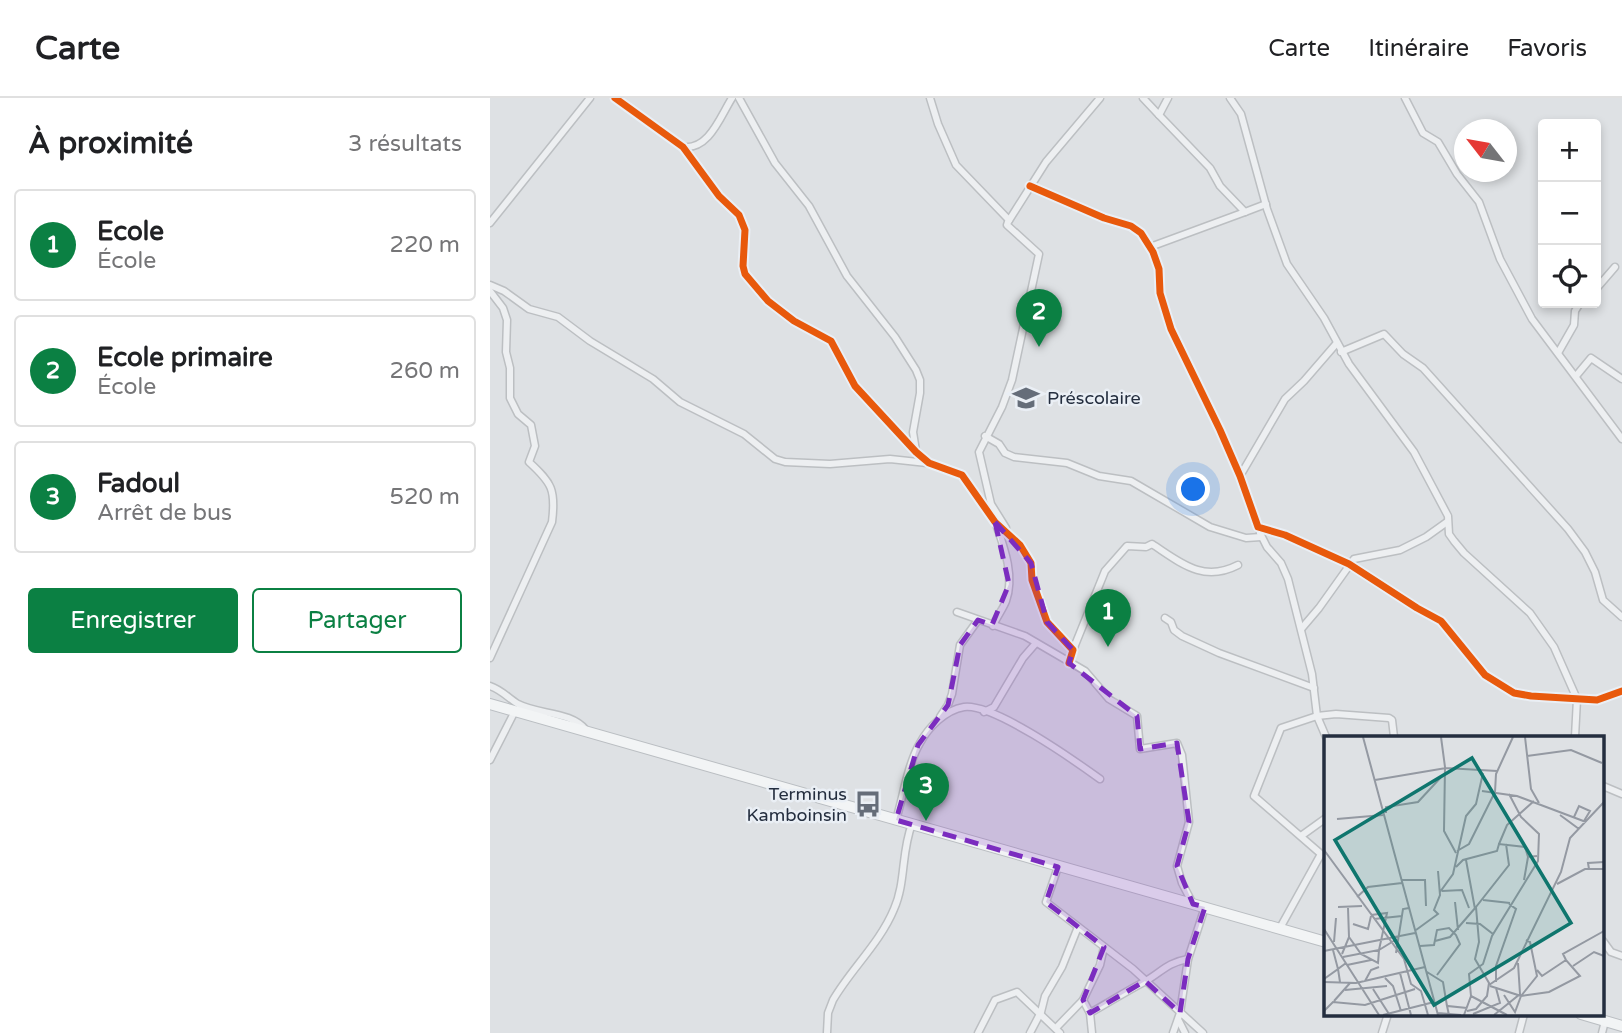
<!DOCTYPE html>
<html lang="fr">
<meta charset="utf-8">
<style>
body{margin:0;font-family:"Varela Round",sans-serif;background:#f6f6f6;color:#202124}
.controls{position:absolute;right:21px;top:21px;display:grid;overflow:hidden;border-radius:7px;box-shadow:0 4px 10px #0003}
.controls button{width:63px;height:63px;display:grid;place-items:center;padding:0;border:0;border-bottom:2px solid #e0e0e0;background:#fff;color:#202124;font:35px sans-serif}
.compass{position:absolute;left:964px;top:21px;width:63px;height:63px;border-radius:50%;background:#fff;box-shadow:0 4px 10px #0003;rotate:301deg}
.you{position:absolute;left:704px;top:392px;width:24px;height:24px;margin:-18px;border:5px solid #fff;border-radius:50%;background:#1a73e8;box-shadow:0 0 0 10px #1a73e833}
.badge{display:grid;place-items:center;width:46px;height:46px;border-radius:50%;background:#0b8043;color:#fff;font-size:23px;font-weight:700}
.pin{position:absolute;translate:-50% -58px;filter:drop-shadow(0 2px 4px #0008)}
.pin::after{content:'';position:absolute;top:37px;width:24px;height:21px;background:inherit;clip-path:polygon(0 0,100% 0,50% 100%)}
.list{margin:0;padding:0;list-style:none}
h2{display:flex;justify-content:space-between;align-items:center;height:91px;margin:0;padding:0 28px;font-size:30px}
h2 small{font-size:23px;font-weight:400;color:#757577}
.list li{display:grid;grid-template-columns:46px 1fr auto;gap:21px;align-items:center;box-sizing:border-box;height:112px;margin:0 14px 14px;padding:0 14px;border:2px solid #e0e0e0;border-radius:7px}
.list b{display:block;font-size:26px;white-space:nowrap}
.list p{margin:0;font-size:23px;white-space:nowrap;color:#757577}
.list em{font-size:23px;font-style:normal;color:#757577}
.actions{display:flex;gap:14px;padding:21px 28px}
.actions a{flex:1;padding:16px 0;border:2px solid #0b8043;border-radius:7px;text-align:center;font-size:24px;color:#0b8043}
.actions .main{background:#0b8043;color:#fff}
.icon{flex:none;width:38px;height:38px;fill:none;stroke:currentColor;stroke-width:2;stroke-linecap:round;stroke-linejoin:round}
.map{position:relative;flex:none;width:1132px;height:935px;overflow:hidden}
header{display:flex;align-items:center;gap:42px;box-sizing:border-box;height:98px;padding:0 35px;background:#fff;border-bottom:2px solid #e0e0e0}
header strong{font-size:33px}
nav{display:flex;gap:38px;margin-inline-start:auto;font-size:24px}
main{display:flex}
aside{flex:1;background:#fff}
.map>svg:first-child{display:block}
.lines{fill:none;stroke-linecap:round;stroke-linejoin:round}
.street-casing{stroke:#bcbfc2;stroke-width:9}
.primary-casing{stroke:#babec2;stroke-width:12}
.street{stroke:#edeff1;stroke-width:6}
.primary{stroke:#f2f4f5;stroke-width:10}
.cycleway-casing{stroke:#eaeff5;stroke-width:11}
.cycleway{stroke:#e8590c;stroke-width:7}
.marked{fill:#7b2cbf;fill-opacity:0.2;stroke:#7b2cbf;stroke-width:5;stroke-dasharray:14 9;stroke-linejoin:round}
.labels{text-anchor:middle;stroke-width:5;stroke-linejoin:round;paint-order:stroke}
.poi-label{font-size:18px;fill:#242e3f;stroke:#eaeff5;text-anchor:start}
.inset-road{fill:none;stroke:#9499a2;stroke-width:2}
.view{fill:#0f766e;fill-opacity:0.15;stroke:#0f766e;stroke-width:3.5}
.inset-edge{fill:none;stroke:#242e3f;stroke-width:3.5}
</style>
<header>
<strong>Carte</strong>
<nav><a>Carte</a><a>Itinéraire</a><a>Favoris</a></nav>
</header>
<main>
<aside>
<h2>À proximité<small>3 résultats</small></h2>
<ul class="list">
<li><span class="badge">1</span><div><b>Ecole</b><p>École</p></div><em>220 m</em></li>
<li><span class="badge">2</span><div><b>Ecole primaire</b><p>École</p></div><em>260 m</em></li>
<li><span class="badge">3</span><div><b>Fadoul</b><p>Arrêt de bus</p></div><em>520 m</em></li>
</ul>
<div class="actions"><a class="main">Enregistrer</a><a>Partager</a></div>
</aside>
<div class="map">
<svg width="1132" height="935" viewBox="0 0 1132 935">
<rect width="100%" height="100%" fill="#dee1e4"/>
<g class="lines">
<!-- street casing -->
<g class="street-casing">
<g id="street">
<path d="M125 0 193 49 229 98 249 117 255 132 253 168 255 176 278 203 304 223 341 243 365 288 426 354 439 365 472 377 505 424 530 447 541 465 542 482 557 524 583 552 579 565"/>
<path d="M249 0 285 65 319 108 357 178 405 239 426 272 430 282V295L423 334 426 353"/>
<path d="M440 0 448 26 466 67 519 122"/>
<path d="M653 0 669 17 678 0"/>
<path d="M740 0 751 16 777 111 797 166 834 220 859 266 924 354 958 418 959 436 964 443 974 455 1040 515 1064 549 1087 601 1085 639"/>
<path d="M915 0 933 35 948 44 967 76 989 104 1010 161 1042 221 1132 341"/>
<path d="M669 17 720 70 730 88 755 114 776 106"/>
<path d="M193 49C219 52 230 19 242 0"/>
<path d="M540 88 614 120 641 128 651 135 663 154 669 171 670 195 681 231 730 332 750 378 768 429 795 437 859 466 927 510 951 523 995 577 1024 595 1041 598 1107 602 1132 593"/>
<path d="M0 125 100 0"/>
<path d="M660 149 755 114"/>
<path d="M0 187 14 193 39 211 68 219 100 243 163 281 190 304 254 336 285 361 295 364 340 366 400 361 437 365"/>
<path d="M1106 191 1125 169"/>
<path d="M0 193 13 210 17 222 16 254 20 270V300L28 316 41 327 45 348 39 364C62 385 66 392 62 424L0 560"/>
<path d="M851 254 894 236 913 256 933 270 1078 431 1095 454 1105 474 1113 502 1132 519"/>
<path d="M1068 255 1084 227 1085 213 1090 205"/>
<path d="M1086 278 1101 260 1132 281"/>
<path d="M495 338 509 346 515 355 524 359 577 365 609 378 641 383 720 429 756 440 771 439"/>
<path d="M750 378 795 301 814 283 846 246"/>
<path d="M516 430 501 406 489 354 512 309 522 282 549 156 517 127 518 124 556 64 610 0"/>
<path d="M770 435 777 449 791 465 798 481 822 576 827 618 836 639"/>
<path d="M467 514 535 538 595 573 619 601 647 618 650 651 687 645 692 657 699 724 687 768 692 785 703 806"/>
<path d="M675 520 681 524 684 532 692 538 729 555 824 590"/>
<path d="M503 528C506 520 513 511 516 503 525 478 514 449 506 426"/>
<path d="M812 530 829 510 864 461 910 452 936 439 957 424"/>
<path d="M583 552 615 473 637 448 656 449 662 446C691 465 713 485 748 467"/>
<path d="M0 588C12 592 18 600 28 606 49 617 81 613 96 632"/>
<path d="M494 614 504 609 533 560 546 545"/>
<path d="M450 619 458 607 462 596 470 547 488 522"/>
<path d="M0 662 25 613"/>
<path d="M1113 688 1132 696"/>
<path d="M406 722C413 699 418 665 430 645 438 630 455 612 474 609 503 605 585 663 610 681"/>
<path d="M811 738 836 720"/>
<path d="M568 769 556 804 643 871 713 935"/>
<path d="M790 830 831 756 764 698 791 630 827 618 846 616 899 620 902 622 904 639"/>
<path d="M1113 843 1121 854 1132 858"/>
<path d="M600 915C618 905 635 894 654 884 672 874 676 865 698 861"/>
<path d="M689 923 695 935"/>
<path d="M566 930 593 902"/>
<path d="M337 935 338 915 343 902C361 871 390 845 404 811 416 784 411 754 422 726"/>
<path d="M488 935 505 902 527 894 570 935"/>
<path d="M540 935 551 914 555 898 572 869 588 829"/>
<path d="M602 935 600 915 593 902 610 867 614 849"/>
<path d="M683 935 690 915 698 861 715 809"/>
<path d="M892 935 898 916"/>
<path d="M1029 935 1034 916"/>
<path d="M1112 935 1115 923"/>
</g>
</g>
<!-- primary casing -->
<g class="primary-casing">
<g id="primary">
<path d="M0 606 836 844"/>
<path d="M1091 916 1132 928"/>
</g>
</g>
<!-- street -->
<use href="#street" class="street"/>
<!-- primary -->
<use href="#primary" class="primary"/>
<!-- cycleway casing -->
<g class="cycleway-casing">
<g id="cycleway">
<path d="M125 0 193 49 229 98 249 117 255 132 253 168 255 176 278 203 304 223 341 243 365 288 426 354 439 365 472 377 505 424 530 447 541 465 542 482 557 524 583 552 579 565"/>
<path d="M540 88 614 120 641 128 651 135 663 154 669 171 670 195 681 231 730 332 750 378 768 429 795 437 859 466 927 510 951 523 995 577 1024 595 1041 598 1107 602 1132 593"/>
</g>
</g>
<!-- cycleway -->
<use href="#cycleway" class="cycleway"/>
</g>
<!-- marked area -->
<path class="marked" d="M505 424 541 465 557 524 583 552 579 565 647 618 650 651 687 645 699 724 687 768 703 806 715 809 698 861 690 915 655 883 600 915 593 902 614 849 556 804 568 769 406 722 428 647 458 607 470 547 488 522 502 527 519 486Z"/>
<!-- icons -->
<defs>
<g id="school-bare" transform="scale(2.1)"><path d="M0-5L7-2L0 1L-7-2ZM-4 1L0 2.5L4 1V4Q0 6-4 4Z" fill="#656d79" stroke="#eaeff5" stroke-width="2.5" paint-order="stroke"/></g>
<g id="bus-bare" transform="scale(2.1)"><path d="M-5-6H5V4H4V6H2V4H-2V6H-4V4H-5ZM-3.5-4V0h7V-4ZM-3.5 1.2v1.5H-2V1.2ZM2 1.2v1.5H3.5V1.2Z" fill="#656d79" stroke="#eaeff5" stroke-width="2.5" paint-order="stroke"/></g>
</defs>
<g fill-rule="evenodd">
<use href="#school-bare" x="536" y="300"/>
<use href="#bus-bare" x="378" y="706"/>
</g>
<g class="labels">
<!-- poi labels -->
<g class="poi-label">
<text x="557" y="306">Préscolaire</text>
<text x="357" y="702" text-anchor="end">Terminus<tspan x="357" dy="21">Kamboinsin</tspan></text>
</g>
</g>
<!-- overview -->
<g transform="translate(834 638)">
<rect width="280" height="280" fill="#dee1e4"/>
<path class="inset-road" d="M39 1 114 279M117 1 121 31 120 95 132 117M201 1 207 53 215 67M203 20 247 14 278 27M51 44 122 32 173 35M158 55 193 60 262 86M62 77V71L94 66 119 39M236 79 255 93M250 81 255 70 266 75 260 85M13 83 59 79M175 108 183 89 210 65M0 114 80 223 87 248 97 255 104 279M133 115 145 108 171 56 172 38 189 1M142 124 151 173M132 131 139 124 173 115 175 108 201 111 204 121 213 120M265 133 264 127 280 126M78 144H101L102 170M200 144 204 121M233 148 261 133H280M118 155 138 154 145 172M116 156 129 138 142 80 152 68 159 37M33 161 44 151 78 147M159 164 186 167M131 166 134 194M14 171 38 170M24 172 25 201M50 183 78 180M142 187 156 188 169 198M29 188 44 193 47 180M0 193 55 279M92 194 114 178 110 174 116 159 114 135M111 205 126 201 152 171M10 206 12 182M96 210 110 209 113 194 125 192 132 199 136 208 113 239M0 215 91 197M72 217 79 173 85 172M18 218 25 201 37 218 54 227 55 214 73 203M19 221 55 214 63 177 47 179M242 224 239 218 280 195M23 229 47 224M249 230 270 216 280 220M103 236 119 246 123 270M76 237 87 279M61 242 69 250 77 275M0 243 14 233 9 214M41 245 47 234 55 231M0 246 32 247 101 231M16 246 14 233 22 227M172 246V230L192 173 185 168M165 249 190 232 237 136 246 102 280 66M166 250 197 260 191 276 180 259M49 253 65 278M21 254 63 250M147 260 183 279M197 260 225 256 256 240 242 224 218 240 213 234M197 260 213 240 206 206 202 204M10 265 26 247M0 275 9 266 41 269 91 253M143 275 152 273 163 260 165 247 151 223 155 206 152 171 185 129 182 108M114 277 137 279M149 278 176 267 172 252M59 279 110 266M125 279 123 270 143 272M140 279 147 260 145 238 159 228 168 200 214 125 215 98 197 81 185 58M170 279 196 258 194 227"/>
<path class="view" d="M148 22 247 187 110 269 11 104Z"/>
<rect width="280" height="280" class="inset-edge"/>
</g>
</svg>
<div class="controls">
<button>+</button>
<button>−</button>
<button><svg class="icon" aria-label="locate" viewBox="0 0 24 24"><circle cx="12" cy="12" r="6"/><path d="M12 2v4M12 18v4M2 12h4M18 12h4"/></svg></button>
</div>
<svg class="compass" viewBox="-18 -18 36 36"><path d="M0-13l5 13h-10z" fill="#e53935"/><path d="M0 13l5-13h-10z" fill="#757577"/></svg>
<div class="you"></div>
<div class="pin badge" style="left:618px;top:549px">1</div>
<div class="pin badge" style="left:549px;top:249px">2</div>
<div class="pin badge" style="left:436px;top:723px">3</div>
</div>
</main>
